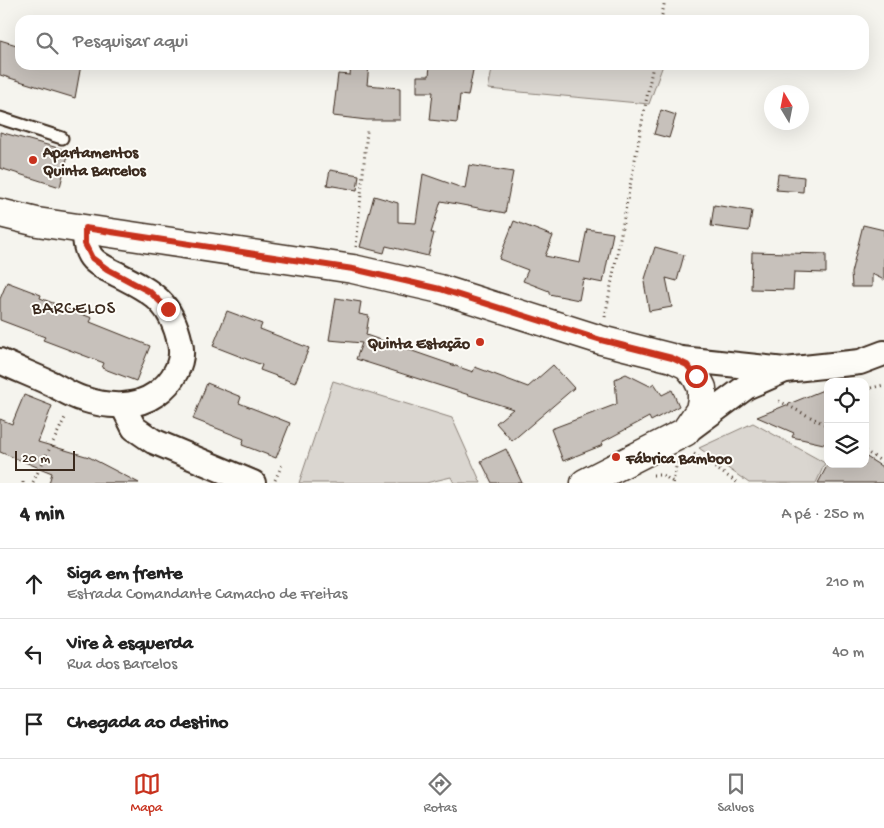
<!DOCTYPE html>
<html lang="pt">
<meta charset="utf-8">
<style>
body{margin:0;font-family:"Gochi Hand",sans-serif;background:#f2f2f2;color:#222}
.controls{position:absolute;right:15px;bottom:15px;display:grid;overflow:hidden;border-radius:10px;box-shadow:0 5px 20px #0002}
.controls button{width:45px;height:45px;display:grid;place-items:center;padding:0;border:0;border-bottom:1px solid #e0e0e0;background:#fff;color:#222;font:25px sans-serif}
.compass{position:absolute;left:764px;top:85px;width:45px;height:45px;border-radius:50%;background:#fff;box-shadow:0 5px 20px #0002;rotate:350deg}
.scale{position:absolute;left:15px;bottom:12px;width:60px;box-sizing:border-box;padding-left:5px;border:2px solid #3b2a1e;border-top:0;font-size:14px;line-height:18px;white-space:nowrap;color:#3b2a1e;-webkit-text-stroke:4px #fdfcf7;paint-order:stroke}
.stop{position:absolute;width:15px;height:15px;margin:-11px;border:4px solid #c8321e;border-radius:50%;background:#fff}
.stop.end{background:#c8321e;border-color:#fff;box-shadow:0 1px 5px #0008}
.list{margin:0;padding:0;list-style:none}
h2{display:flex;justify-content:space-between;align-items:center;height:65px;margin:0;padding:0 20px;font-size:21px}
h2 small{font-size:16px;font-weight:400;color:#767676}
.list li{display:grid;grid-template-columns:32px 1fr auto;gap:15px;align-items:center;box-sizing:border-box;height:70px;padding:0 20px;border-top:1px solid #e0e0e0}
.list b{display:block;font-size:19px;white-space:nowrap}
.list p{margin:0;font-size:16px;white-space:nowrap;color:#767676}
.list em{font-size:16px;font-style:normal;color:#767676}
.icon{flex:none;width:28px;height:28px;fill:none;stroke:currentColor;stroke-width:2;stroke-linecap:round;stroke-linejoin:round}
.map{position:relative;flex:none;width:884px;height:483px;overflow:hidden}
.search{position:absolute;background:#fff;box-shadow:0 5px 20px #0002;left:15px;right:15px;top:15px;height:55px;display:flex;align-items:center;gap:12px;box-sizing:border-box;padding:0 18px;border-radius:15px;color:#767676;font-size:19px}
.sheet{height:275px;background:#fff}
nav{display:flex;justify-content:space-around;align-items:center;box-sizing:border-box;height:70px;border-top:1px solid #e0e0e0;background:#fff;font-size:14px;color:#767676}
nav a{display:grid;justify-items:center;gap:2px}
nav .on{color:#c8321e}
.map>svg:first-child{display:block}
.grass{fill:#dad6d0;stroke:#8a8077}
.building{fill:#c7c1bb;stroke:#3b2a1e}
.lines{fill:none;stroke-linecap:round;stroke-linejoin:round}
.lane-casing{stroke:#3b2a1e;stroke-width:15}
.street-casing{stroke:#3b2a1e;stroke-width:28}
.secondary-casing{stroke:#3b2a1e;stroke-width:31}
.path{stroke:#3b2a1e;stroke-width:3;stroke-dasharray:1 4;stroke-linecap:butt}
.lane{stroke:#fdfcf7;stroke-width:11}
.street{stroke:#fdfcf7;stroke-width:24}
.secondary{stroke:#fdfcf7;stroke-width:28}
.route{stroke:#c8321e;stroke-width:6}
.poi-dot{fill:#c8321e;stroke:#fdfcf7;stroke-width:2}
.labels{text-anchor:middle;stroke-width:4;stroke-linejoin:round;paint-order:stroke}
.poi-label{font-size:16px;font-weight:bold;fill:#3b2a1e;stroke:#fdfcf7;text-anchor:start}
.neighbourhood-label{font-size:18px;letter-spacing:1px;fill:#3b2a1e;stroke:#fdfcf7}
</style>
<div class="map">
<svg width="884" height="483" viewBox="0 0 884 483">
<rect width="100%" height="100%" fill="#f5f4ee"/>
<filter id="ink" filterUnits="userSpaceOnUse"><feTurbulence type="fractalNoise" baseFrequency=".02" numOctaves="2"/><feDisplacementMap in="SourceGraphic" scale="10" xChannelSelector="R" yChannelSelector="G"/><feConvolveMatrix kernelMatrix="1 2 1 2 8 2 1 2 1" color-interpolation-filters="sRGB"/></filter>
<g filter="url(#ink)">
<!-- grass -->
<g class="grass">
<path d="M493 65H663L649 104 488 89Z"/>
<path d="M333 381 452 418 481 483H454L451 477 426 483H299Z"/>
<path d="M753 423 825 463 816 483H749L699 448Z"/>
</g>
<!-- building -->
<g class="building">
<path d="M0 40 20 46V65H81L75 98 0 75Z"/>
<path d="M351 65H369L367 85 400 88V120H367L333 116 338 74 350 75Z"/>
<path d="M430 65H474L468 96 460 95 457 123 430 120 433 92H417V76H429Z"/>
<path d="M661 110 676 115 669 138 654 134Z"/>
<path d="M0 132 69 151 60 187 0 168Z"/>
<path d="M469 165 513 172 505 213 441 201 431 233H434L428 256 386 246 384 253 360 247 374 196 398 203V222L416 223 423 174 465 189Z"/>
<path d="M330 170 359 175 357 190 327 185Z"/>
<path d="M778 174 804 177 803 192 776 190Z"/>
<path d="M714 205 752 211 749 231 711 226Z"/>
<path d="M514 221 553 236 545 256 580 263 587 229 613 233 603 283 583 279 579 300 549 294V291L523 281 528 270 499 259Z"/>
<path d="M863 225 884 230V280L872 274V287H852L851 273Z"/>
<path d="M655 247 684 255 677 281 666 278 672 307 649 311 644 282Z"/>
<path d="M752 252 826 254V273L794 272 793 290 751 289Z"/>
<path d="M7 282 41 295 40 298 92 318 90 322 150 346 136 381 102 368 104 363 43 340 45 337 0 320V299Z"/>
<path d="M336 298 361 302 359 314 369 316 366 335 473 372 475 367 528 387 553 365 574 388 512 441 496 423 513 409 356 359 362 343 329 340Z"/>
<path d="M227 311 262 324 260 329 309 348 295 383 260 370 262 365 213 346Z"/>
<path d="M626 374 650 386 654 383 662 395 672 390 679 406 651 421 649 417 602 442 603 445 563 461 551 429 617 404 615 379Z"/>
<path d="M207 383 241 397 239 403 290 423 276 458 242 445 244 439 193 419Z"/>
<path d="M828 388V445L792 437 794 433 757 417Z"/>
<path d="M24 395 52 406 38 442 89 457 139 483H49L52 473 0 452V419L12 424Z"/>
<path d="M506 449 522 483H492L481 461Z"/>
<path d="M865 456 884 468V483H818L828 464H865Z"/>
</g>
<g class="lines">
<!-- lane casing -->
<g class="lane-casing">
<path id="lane" d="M0 118 62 138"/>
</g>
<!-- street casing -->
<g class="street-casing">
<g id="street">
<path d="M672 358 785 370 860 362 884 353"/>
<path d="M0 361C17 369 35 376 52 384 62 389 72 396 83 399 107 407 135 409 156 394 172 383 185 363 180 343 171 301 152 292 117 274 109 270 97 265 91 257 85 249 85 239 85 228"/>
<path d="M123 406 134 428 153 441 253 483"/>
<path d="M688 430 746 387 785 370"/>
</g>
</g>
<!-- secondary casing -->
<g class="secondary-casing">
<path id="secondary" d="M0 213 37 222 353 269 440 289 601 340 672 358 687 365 696 376 702 388V399L700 410 685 432 585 483"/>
</g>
<!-- path -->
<g class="path">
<path d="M661 20 665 0"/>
<path d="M356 247 367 131"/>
<path d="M605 317 653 65"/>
<path d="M871 388 884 385"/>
<path d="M779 401 828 426"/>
<path d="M865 451 884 463"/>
<path d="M694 454 738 483"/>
<path d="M653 475H663L673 482"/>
<path d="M275 480 282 465"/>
<path d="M33 482 66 416"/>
<path d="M23 483V482"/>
<path d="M673 483 677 462"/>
</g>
<!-- lane -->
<use href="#lane" class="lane"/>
<!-- street -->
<use href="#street" class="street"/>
<!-- secondary -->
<use href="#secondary" class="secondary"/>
</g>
</g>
<g class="lines" filter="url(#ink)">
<!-- route -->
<path class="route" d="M168 309 150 292 107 269 92 258 85 244V228L353 269 440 289 601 340 672 358 687 365 696 376"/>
</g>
<!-- markers -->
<g class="poi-dot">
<circle cx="33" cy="160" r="5"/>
<circle cx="480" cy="342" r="5"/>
<circle cx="616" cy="457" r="5"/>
</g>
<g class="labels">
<!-- poi labels -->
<g class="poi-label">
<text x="43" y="157">Apartamentos<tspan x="43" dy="18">Quinta Barcelos</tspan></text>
<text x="470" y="348" text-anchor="end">Quinta Estação</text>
<text x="626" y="463">Fábrica Bamboo</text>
</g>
<!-- neighbourhood labels -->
<g class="neighbourhood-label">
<text x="74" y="313">BARCELOS</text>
</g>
</g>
</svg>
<div class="controls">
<button><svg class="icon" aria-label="locate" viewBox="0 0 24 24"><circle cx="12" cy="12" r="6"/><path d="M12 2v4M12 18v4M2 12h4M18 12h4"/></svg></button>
<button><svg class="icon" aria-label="layers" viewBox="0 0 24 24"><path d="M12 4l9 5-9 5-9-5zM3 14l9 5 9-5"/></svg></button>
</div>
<svg class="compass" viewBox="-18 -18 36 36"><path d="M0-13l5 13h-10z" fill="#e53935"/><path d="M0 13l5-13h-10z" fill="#767676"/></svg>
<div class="scale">20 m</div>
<div class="stop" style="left:696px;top:376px"></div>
<div class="stop end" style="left:168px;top:309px"></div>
<div class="search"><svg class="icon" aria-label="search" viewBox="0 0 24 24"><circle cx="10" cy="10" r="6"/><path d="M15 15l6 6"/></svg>Pesquisar aqui</div>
</div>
<section class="sheet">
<h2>4 min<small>A pé · 250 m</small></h2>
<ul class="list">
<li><svg class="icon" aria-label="ahead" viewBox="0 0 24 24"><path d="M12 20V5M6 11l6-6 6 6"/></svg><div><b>Siga em frente</b><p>Estrada Comandante Camacho de Freitas</p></div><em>210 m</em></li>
<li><svg class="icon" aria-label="left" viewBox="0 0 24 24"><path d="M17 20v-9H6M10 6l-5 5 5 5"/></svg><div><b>Vire à esquerda</b><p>Rua dos Barcelos</p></div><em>40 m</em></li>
<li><svg class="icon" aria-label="arrive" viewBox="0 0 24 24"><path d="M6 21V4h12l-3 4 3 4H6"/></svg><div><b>Chegada ao destino</b></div></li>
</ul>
</section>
<nav>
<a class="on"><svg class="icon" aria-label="map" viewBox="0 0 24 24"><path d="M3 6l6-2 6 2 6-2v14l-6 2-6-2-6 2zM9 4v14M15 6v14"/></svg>Mapa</a>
<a><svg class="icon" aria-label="directions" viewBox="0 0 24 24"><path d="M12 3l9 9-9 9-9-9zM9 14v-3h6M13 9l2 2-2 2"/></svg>Rotas</a>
<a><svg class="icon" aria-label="saved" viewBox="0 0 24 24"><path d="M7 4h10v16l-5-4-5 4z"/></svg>Salvos</a>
</nav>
